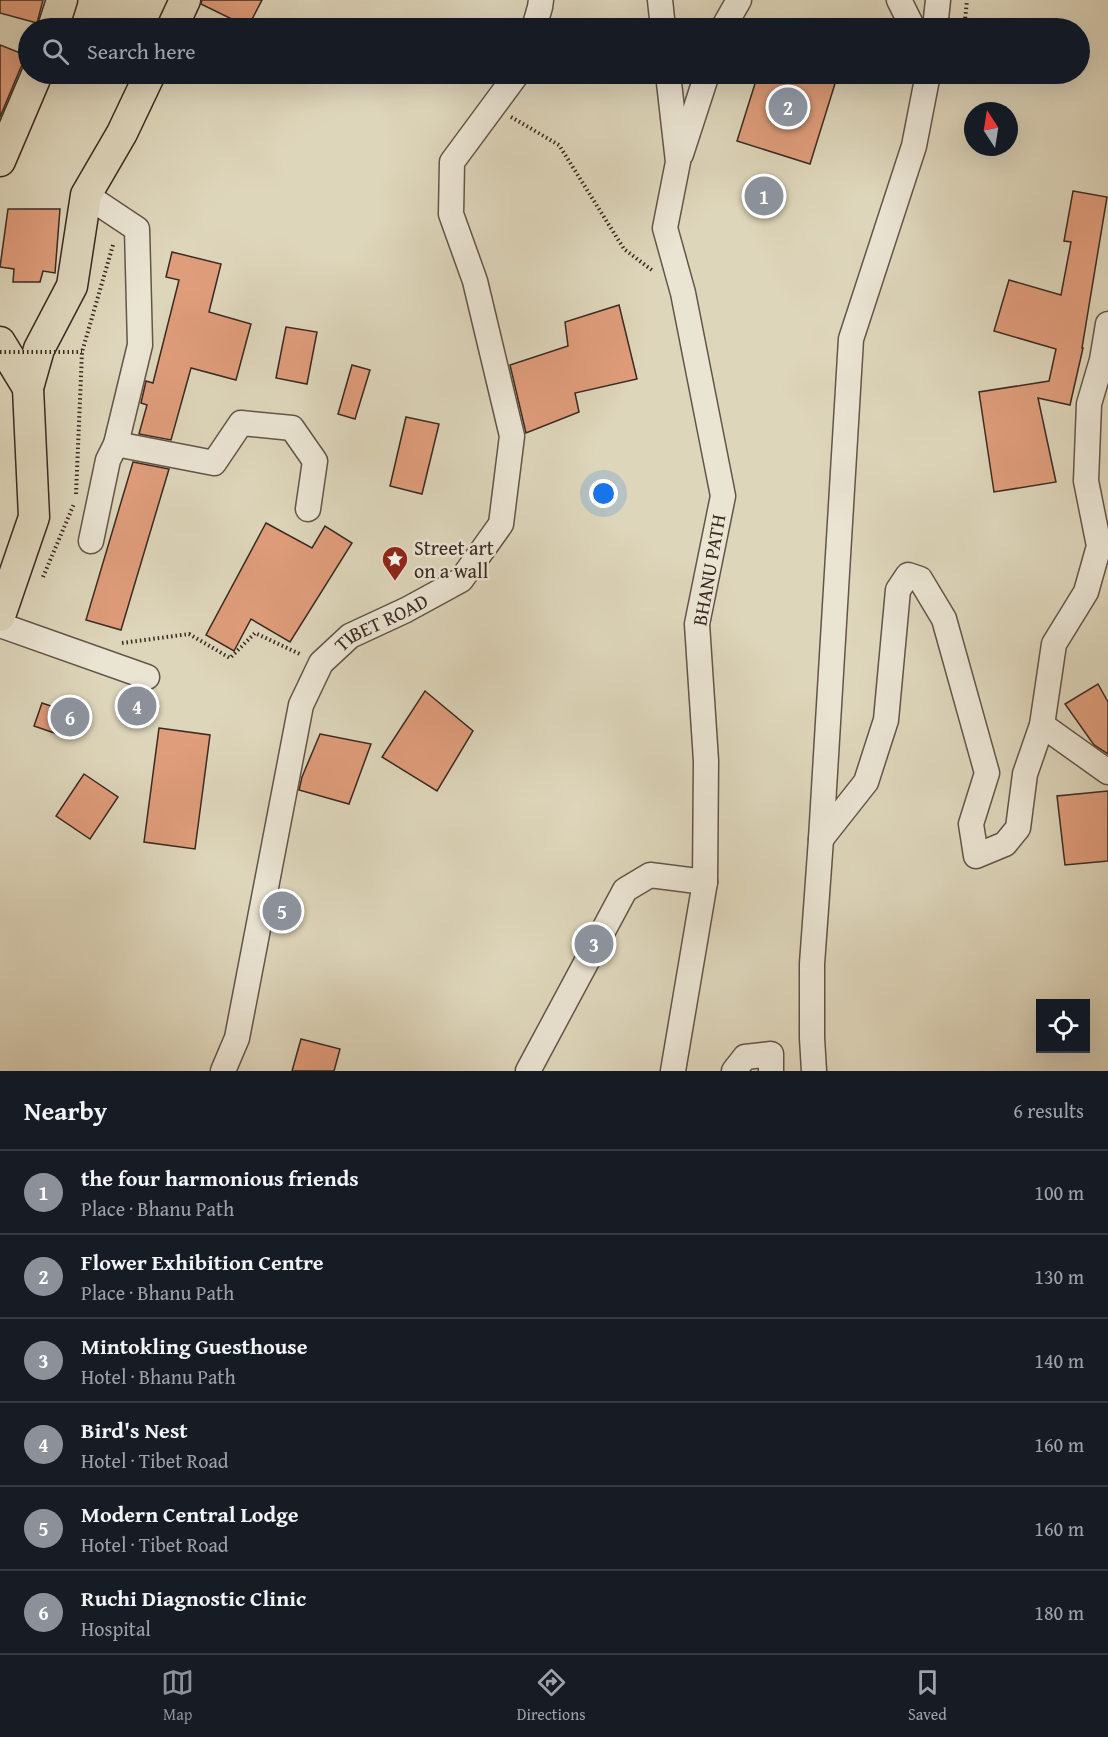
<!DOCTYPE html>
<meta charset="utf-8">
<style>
body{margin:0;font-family:"Gentium Book Plus",serif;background:#20242c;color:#f1f3f6}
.controls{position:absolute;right:18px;bottom:18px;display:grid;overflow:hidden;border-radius:0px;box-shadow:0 6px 24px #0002}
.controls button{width:54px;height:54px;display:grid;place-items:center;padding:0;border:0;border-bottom:2px solid #363941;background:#171b24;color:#f1f3f6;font:30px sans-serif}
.compass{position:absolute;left:964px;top:102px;width:54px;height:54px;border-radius:50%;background:#171b24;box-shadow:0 6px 24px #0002;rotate:348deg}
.you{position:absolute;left:604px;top:494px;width:21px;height:21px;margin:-15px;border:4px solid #fff;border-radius:50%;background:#1a73e8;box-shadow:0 0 0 9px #1a73e833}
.badge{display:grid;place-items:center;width:39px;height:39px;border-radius:50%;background:#8c9099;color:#fff;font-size:20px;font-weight:700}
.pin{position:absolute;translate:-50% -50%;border:3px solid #fff;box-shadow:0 2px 6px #0006}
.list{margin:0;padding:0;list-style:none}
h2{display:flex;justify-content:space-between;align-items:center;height:78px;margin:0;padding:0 24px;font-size:26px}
h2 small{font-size:20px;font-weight:400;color:#9ea1a6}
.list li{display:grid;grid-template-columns:39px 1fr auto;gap:18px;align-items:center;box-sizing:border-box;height:84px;padding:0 24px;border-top:2px solid #363941}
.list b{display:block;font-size:22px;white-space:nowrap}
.list p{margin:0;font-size:20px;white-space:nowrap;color:#9ea1a6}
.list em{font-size:20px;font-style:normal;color:#9ea1a6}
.icon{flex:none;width:33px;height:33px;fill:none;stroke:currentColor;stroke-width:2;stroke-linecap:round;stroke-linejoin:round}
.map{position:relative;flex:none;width:1108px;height:1071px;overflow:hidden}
.search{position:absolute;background:#171b24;box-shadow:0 6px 24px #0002;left:18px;right:18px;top:18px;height:66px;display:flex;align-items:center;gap:15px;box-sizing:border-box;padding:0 21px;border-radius:33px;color:#9ea1a6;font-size:22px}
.sheet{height:582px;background:#171b24}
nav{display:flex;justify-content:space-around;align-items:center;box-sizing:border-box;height:84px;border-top:2px solid #363941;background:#171b24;font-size:16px;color:#9ea1a6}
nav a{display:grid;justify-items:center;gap:3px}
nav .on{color:#8c9099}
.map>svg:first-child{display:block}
.building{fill:#e09d7b;stroke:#3a2a22;stroke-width:1.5}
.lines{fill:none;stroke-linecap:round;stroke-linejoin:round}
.minor-casing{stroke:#635548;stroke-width:27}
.major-casing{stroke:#3a2a22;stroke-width:33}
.path{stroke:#3a2a22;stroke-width:4;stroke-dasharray:1.5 3;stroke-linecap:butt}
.minor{stroke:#eae4d3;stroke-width:24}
.major{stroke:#ded6bb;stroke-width:30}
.path-bridge{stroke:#3a2a22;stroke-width:4;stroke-dasharray:1.5 3;stroke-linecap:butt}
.labels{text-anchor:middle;stroke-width:5;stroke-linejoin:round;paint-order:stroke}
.poi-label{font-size:20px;fill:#3a2a22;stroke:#eae4d3;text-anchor:start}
.street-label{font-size:20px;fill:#3a2a22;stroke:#eae4d3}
</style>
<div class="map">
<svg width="1108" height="1071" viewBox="0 0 1108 1071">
<rect width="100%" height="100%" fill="#ded6bb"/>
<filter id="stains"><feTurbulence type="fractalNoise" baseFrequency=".00333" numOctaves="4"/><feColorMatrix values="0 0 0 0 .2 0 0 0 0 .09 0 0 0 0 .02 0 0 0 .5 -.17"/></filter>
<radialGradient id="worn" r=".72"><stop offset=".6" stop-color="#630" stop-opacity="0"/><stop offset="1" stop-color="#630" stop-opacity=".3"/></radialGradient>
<!-- building -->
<g class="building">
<path d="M0 0H43L37 23 0 13Z"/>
<path d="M202 0H262L248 27 201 4Z"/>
<path d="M0 45 28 56V59L21 67 0 117Z"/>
<path d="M758 74H838L810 164 737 141Z"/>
<path d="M1073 191 1107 197 1082 348H1083L1070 405 1038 398 1056 482 994 492 979 392 1049 381 1056 349 994 331 1009 280 1061 295 1071 242 1064 241Z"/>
<path d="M8 209H60L55 273 43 271 40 282H13L14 269 0 267Z"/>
<path d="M172 252 221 264 209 312 251 324 236 380 191 368 171 440 139 434 147 405 141 403 146 381 153 383 179 280 166 277Z"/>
<path d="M619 305 637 379 575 393 579 412 526 433 510 365 568 346 565 322Z"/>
<path d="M286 327 317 332 307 384 276 378Z"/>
<path d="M352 365 370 370 355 419 338 414Z"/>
<path d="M406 417 439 424 422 494 390 486Z"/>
<path d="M133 462 169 469 121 630 86 620Z"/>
<path d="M266 523 312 548 325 526 352 543 290 642 251 619 234 651 206 635Z"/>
<path d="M1098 684 1108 702V754L1094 745 1065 704Z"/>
<path d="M425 691 473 731 437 791 382 757Z"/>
<path d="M42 703 77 715 69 738 34 726Z"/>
<path d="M159 728 210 735 195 849 144 842Z"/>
<path d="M320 734 371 744 349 804 299 790 302 777Z"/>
<path d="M84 774 118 797 90 839 56 816Z"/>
<path d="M1108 791V861L1065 865 1057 796Z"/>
<path d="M301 1039 340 1049 334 1071H292Z"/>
</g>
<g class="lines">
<!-- minor casing -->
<g class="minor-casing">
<g id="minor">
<path d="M660 0 663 28"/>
<path d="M899 0 913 28"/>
<path d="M534 28 540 7 541 0"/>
<path d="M723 28 739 0"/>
<path d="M935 28 938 0"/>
<path d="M668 74 678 162 665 228 683 293 723 496 697 624 706 761 705 882 673 1071"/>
<path d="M681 154 707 74"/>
<path d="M86 195 137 229 140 345 116 444 108 460 91 541"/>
<path d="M116 444 214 463 241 423 292 428 315 461 308 509"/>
<path d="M0 625 147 677"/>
<path d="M1042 725 1108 772"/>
<path d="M821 839 866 782 886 720 898 590 908 575 920 579 944 619 987 773 971 824 976 856 1005 844 1018 828 1025 774 1042 725 1054 644 1086 592 1099 546 1086 481 1089 404 1102 360 1108 324"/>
<path id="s1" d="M223 1071 237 1038 301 705 321 663 350 636 406 610 461 580 501 524 512 436 475 281 451 214 452 162 517 74"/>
<path d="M528 1071 625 890 650 875 705 882"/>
<path d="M734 1071 745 1057 771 1054V1071"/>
<path d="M814 1071 812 1038V964L821 839 851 339 914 146 928 74"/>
</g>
</g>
<!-- major casing -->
<g class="major-casing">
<g id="major">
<path d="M53 28 62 0"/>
<path d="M172 28 185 0"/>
<path d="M0 161 37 74"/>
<path d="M0 342 28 388"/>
<path d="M0 616 34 517 28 388 39 349 72 286 86 195 122 133 150 74"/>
</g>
</g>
<!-- path -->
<g class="path">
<path d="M958 21 965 20 967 0"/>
<path d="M511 117 559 145 624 249 653 271"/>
<path d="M76 494 82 352 113 245"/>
<path d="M43 577 74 504"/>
<path d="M122 643 189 634 230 658 255 633 302 655"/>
</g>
<!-- minor -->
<use href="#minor" class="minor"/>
<!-- major -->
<use href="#major" class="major"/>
<!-- path-bridge -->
<path class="path-bridge" d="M0 352H82"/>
</g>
<!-- icons -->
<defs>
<g id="sight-pin" transform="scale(1.35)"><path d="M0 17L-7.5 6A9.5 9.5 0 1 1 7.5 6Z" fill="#8f2418" stroke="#eae4d3"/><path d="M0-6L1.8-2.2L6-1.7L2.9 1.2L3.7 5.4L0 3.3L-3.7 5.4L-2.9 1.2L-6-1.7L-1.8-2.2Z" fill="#fff"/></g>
</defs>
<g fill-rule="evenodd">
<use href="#sight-pin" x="395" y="559"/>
</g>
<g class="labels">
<!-- poi labels -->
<g class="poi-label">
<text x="414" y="555">Street art<tspan x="414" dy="23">on a wall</tspan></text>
</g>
<!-- street labels -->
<g class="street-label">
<text transform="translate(709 570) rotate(-80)" y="7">BHANU PATH</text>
<text dy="7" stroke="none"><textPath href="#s1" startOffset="495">TIBET ROAD</textPath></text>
</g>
</g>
<rect width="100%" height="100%" filter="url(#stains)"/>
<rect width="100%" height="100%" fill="url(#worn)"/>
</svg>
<div class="controls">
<button><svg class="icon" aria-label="locate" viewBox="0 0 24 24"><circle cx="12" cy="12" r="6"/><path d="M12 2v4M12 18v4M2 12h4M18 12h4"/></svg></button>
</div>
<svg class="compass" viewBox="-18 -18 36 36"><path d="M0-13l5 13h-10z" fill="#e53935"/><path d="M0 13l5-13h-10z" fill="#9ea1a6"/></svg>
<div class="you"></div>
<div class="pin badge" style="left:764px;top:196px">1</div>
<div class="pin badge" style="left:788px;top:107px">2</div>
<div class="pin badge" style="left:594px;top:944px">3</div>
<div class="pin badge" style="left:137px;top:706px">4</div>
<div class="pin badge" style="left:282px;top:911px">5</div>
<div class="pin badge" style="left:70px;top:717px">6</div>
<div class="search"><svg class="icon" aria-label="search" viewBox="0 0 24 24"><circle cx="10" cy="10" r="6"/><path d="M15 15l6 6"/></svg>Search here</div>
</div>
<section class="sheet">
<h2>Nearby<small>6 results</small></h2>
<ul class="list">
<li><span class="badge">1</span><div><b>the four harmonious friends</b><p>Place · Bhanu Path</p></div><em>100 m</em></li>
<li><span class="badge">2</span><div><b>Flower Exhibition Centre</b><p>Place · Bhanu Path</p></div><em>130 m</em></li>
<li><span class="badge">3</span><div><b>Mintokling Guesthouse</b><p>Hotel · Bhanu Path</p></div><em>140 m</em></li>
<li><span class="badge">4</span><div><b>Bird's Nest</b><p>Hotel · Tibet Road</p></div><em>160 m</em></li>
<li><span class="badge">5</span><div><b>Modern Central Lodge</b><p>Hotel · Tibet Road</p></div><em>160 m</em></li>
<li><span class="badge">6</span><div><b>Ruchi Diagnostic Clinic</b><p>Hospital</p></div><em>180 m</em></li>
</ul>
</section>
<nav>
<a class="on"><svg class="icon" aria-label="map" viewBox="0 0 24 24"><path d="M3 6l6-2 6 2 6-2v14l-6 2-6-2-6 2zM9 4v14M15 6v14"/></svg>Map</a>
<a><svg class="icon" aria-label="directions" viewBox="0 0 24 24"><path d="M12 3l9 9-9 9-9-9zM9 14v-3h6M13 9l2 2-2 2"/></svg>Directions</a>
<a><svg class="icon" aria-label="saved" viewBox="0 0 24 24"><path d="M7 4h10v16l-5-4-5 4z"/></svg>Saved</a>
</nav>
